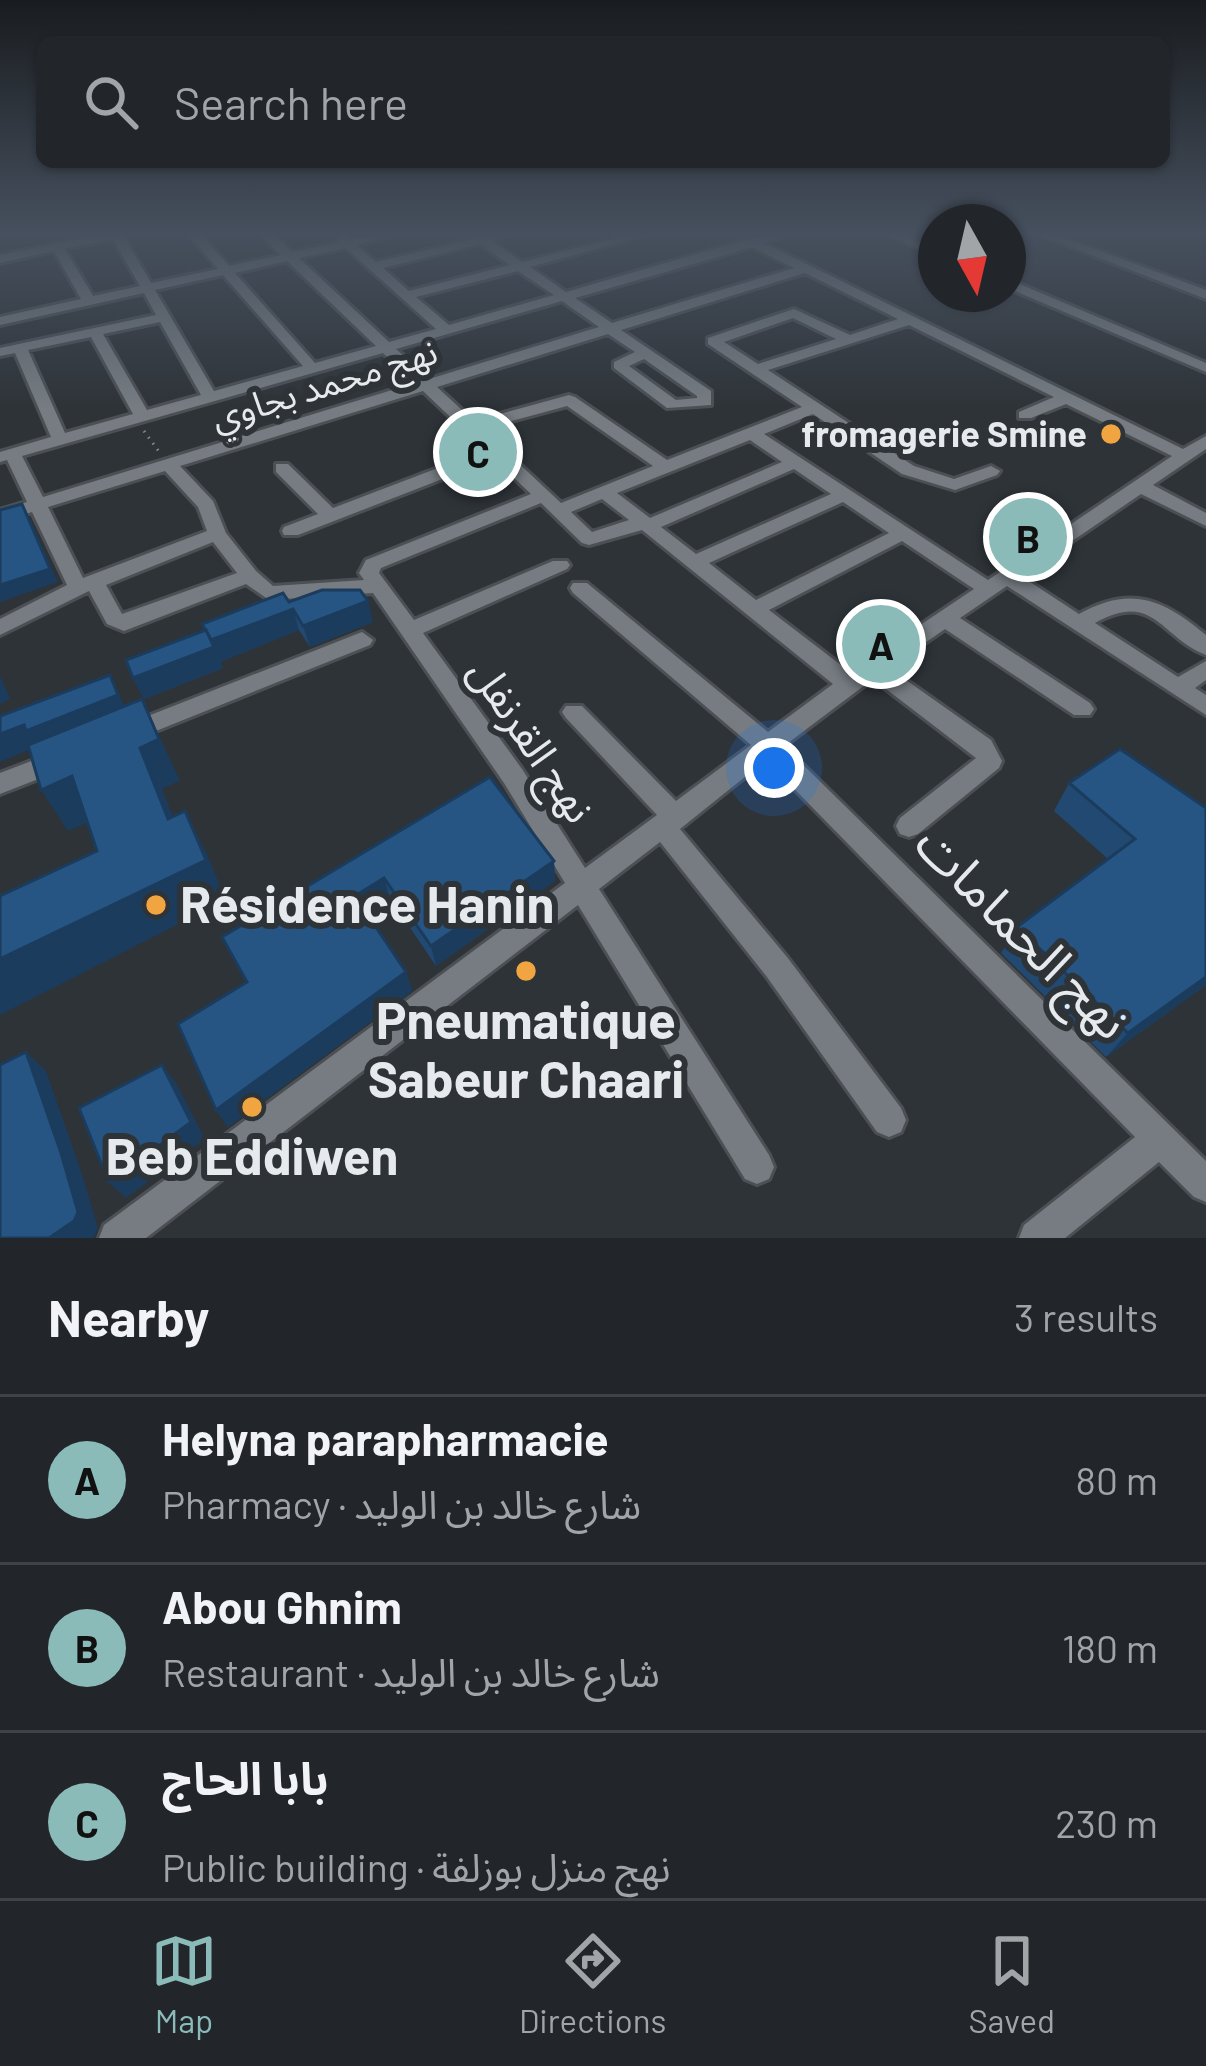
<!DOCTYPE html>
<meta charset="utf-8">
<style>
body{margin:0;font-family:Barlow,"Noto Sans Arabic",sans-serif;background:#2e3236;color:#f1f3f6}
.compass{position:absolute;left:918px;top:204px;width:108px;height:108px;border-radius:50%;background:#22262a;box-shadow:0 3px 9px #0004;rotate:172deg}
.you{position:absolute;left:774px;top:768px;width:42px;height:42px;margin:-30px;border:9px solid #fff;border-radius:50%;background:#1a73e8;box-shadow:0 0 0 18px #1a73e833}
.badge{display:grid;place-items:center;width:78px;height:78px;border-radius:50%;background:#8bbbb9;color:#111;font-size:39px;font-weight:700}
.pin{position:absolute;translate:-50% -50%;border:6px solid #fff;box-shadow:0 3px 12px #0006}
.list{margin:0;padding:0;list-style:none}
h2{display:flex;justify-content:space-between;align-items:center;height:156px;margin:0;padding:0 48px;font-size:51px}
h2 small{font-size:39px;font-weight:400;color:#a2a5a8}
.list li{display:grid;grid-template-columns:78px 1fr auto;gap:36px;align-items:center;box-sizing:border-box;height:168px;padding:0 48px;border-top:3px solid #3f4347}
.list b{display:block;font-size:45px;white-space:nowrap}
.list p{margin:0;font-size:39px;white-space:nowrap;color:#a2a5a8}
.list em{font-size:39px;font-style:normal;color:#a2a5a8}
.icon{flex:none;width:66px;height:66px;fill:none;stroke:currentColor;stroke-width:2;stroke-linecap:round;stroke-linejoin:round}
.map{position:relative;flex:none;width:1206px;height:1238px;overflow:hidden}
.search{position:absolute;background:#22262a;box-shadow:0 3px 9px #0004;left:36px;right:36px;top:36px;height:132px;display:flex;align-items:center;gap:30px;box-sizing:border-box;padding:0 42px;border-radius:18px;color:#a2a5a8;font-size:45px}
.sheet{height:660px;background:#22262a}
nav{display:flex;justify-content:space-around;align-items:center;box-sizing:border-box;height:168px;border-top:3px solid #3f4347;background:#22262a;font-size:33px;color:#a2a5a8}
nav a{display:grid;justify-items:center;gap:6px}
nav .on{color:#8bbbb9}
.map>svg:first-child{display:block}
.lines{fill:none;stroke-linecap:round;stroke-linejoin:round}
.minor-casing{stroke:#4c5055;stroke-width:6}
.path{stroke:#84898d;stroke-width:3;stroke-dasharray:1.5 6;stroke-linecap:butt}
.minor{fill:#767c82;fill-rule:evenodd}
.wall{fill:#214971}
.shaded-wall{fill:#1b3c5c}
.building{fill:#265583;stroke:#1b3c5c;stroke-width:3}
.poi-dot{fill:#f1a540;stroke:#2e3338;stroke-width:4.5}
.labels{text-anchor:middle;stroke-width:12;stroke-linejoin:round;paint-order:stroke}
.far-street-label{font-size:36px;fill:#e6eaed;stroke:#2e3338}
.far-poi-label{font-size:36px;font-weight:bold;fill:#e6eaed;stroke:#2e3338;text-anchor:end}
.street-label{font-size:42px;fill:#e6eaed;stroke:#2e3338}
.near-poi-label{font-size:51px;font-weight:bold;fill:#e6eaed;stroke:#2e3338}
.near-street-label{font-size:51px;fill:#e6eaed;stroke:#2e3338}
</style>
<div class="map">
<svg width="1206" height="1238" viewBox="0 0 1206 1238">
<rect width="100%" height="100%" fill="#2e3338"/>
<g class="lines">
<!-- minor casing -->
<g class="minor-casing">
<g id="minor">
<path d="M96 235H123L151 283 218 269 189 235H202L229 266 281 255 261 235H274L292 252 339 242 337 239 343 235 351 239 393 235 357 245 376 262 473 239 469 235H509L492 241 522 262 627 235H648L530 267 566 292 748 239 787 235 764 243 1183 449 1206 436V449L1153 485 1206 513V526L1141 494 1021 576 1079 614C1131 585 1163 599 1206 635V655C1160 637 1154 590 1095 623L1178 677 1206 661V680L1195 688 1206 695V715L1007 586 960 618 1090 703 1094 709 1090 715H1074L945 629 889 668 991 740 1002 761 999 768 918 834 909 837 900 834 896 826 900 818 976 758 873 679 784 746 1206 1161V1202L1194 1197 1159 1162 1065 1238H1019L1024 1225 1135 1137 766 760 680 829 787 957 901 1108 906 1120 901 1132 889 1137 877 1132 767 977 660 842 599 889 769 1155 774 1167 769 1179 757 1184 745 1179 578 905 146 1238H99L104 1225 565 883 504 783 373 593 269 600 246 584 124 631 107 624 89 591 0 635V619L67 585 32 512 0 522V510L27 502 7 460 0 462V452L51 437 15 353 0 356V348L156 315 144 293 0 325V317L81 299 54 251 0 263V255ZM113 239 140 286 93 296 65 249ZM480 244 510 265 409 291 383 268ZM752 247 794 268 612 323 575 298ZM346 248 436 329 389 342 299 258ZM287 261 376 346 315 363 235 273ZM518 271 554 295 449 325 416 297ZM805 273 898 319 850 335 794 309 708 338V344L802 407 667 460 575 397 569 395 474 421 437 387 608 334 635 352 614 362V368L667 408 711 405V391L621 330ZM223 275 303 366 214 391 155 290ZM562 301 599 327 429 379 396 349ZM793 318 836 339 758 364 724 342ZM160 322 201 395 147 410 103 334ZM909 325 1054 397 1019 412V418H1031L1066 404 1172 456 988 580 764 434 813 414 902 474 955 490 997 475 1000 471 991 466 954 479 914 466 768 370ZM91 337 133 414 65 433 28 350ZM383 353 415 383 43 497 22 456ZM644 359 697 396V398L676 400 629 366ZM423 391 485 450 333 508 288 464H276V472L318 514 284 527 282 531 284 535H298L494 459 531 494 366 560 359 573 364 580 273 586 256 571 226 533 213 501 180 466ZM567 406 653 466 561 503 482 429ZM750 440 782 462 650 518 617 493ZM794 469 831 494 696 554 661 527ZM165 471 198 507 207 531 83 578 48 507ZM602 499 629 520 592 532 571 512ZM843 502 889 533 756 600 709 563ZM541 503 582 543 589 545 642 530 833 684 768 732 587 583H573L570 588 573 593 751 745 676 801 582 706H566L562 712 566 718 657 815 585 868 522 769 423 633 567 569 570 565 567 561H553L414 620 379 573 381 568ZM902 541 974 589 850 672 769 610ZM213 542 237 573 122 614 106 585Z"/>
<path d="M888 235H905L936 249V257Z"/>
<path d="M1040 235H1057L1206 290V299Z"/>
<path d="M1008 279 1206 363V372L1008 288Z"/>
<path d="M362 632 373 640 370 645 136 739 128 742 120 739 116 733 120 727Z"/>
<path d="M60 750 69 753 72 760 69 767 0 794V773Z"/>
</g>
</g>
<!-- path -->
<path class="path" d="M144 431 160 453"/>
<!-- minor -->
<use href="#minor" class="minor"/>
</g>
<!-- wall -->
<g class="wall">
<path d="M289 602 373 622 310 647 299 630 220 662 223 668 144 699 133 678Z"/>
<path d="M490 777 554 861 555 881 436 966 390 898 366 913 406 972 412 991 228 1127 216 1110 247 982Z"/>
<path d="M1069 783 1206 808V985L1106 1057 1001 953 1017 927 1108 859 1054 811Z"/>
</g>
<!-- shaded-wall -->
<g class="shaded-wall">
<path d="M29 518 58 582 0 602V585Z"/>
<path d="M368 601 373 622 310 647 303 626Z"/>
<path d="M293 609 299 630 220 662 223 668 144 699 133 678 211 640Z"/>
<path d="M110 675 129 716 36 747 0 762V734Z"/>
<path d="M0 676 10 699 0 704Z"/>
<path d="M142 699 180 781 162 789 190 859 168 819 140 748Z"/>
<path d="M72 776 98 818 68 831 41 790Z"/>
<path d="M185 811 206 852 226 900 0 1015V959Z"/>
<path d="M554 861 555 881 436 966 431 946Z"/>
<path d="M384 878 390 898 362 915 355 896Z"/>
<path d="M406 972 412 991 228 1127 216 1110Z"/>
<path d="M1206 977V985L1106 1057 1128 1033Z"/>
<path d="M26 1052 46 1071 81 1171 98 1228 93 1238H49Z"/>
<path d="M162 1065 176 1083 205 1139 126 1198 109 1183Z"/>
</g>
<!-- building -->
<g class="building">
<path d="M22 504 50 569 0 585V510Z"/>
<path d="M322 590H360L368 601 303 626 293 609 211 640 202 624 283 593 289 602Z"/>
<path d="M206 630 214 647 133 678 126 660Z"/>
<path d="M110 675 118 695 26 731 24 725 0 734V716Z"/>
<path d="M142 699 159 739 140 748 168 819 185 811 206 860 0 959V896L97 851 72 776 41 790 28 745Z"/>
<path d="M1120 749 1206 808V977L1128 1033 1017 927 1135 839 1069 783Z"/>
<path d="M490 777 554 861 431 946 384 878 355 896 406 972 216 1110 178 1024 247 982 222 937Z"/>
<path d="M26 1052 61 1153 78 1212 74 1221 49 1238H0V1065Z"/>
<path d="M162 1065 191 1122 109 1183 79 1108Z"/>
</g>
<!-- sky -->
<linearGradient id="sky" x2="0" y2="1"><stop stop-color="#191c1f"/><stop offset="0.57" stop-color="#46505e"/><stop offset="1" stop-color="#46505e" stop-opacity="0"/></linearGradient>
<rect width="1206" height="409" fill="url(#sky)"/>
<!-- markers -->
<g class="poi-dot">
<circle cx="1111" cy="434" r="12"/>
<circle cx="156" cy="905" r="12"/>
<circle cx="526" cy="971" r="12"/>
<circle cx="252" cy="1107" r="12"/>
</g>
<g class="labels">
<!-- far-street labels -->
<g class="far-street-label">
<text transform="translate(324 384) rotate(-17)" y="13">نهج محمد بجاوي</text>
</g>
<!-- far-poi labels -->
<g class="far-poi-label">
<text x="1087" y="447">fromagerie Smine</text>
</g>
<!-- street labels -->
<g class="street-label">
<text transform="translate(532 740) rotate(56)" y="15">نهج القرنفل</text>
</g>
<!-- near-poi labels -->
<g class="near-poi-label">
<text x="180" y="923" text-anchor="start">Résidence Hanin</text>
<text x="526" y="1039">Pneumatique<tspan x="526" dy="59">Sabeur Chaari</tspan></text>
<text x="252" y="1175">Beb Eddiwen</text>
</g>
<!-- near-street labels -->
<g class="near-street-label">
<text transform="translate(1023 932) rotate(45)" y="18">نهج الحمامات</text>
</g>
</g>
</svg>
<svg class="compass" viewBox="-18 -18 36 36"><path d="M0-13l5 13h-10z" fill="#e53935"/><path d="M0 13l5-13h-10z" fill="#a2a5a8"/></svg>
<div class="you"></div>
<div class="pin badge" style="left:881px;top:644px">A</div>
<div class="pin badge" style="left:1028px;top:537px">B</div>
<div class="pin badge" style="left:478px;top:452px">C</div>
<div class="search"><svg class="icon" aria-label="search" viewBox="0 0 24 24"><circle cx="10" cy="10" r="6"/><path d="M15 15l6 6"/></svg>Search here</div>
</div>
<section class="sheet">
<h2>Nearby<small>3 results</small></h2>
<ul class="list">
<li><span class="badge">A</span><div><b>Helyna parapharmacie</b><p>Pharmacy · شارع خالد بن الوليد</p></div><em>80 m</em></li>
<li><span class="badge">B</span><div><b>Abou Ghnim</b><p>Restaurant · شارع خالد بن الوليد</p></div><em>180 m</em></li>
<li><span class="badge">C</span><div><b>بابا الحاج</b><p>Public building · نهج منزل بوزلفة</p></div><em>230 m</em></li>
</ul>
</section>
<nav>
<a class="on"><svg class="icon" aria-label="map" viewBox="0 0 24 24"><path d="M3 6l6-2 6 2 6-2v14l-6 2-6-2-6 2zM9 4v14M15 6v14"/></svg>Map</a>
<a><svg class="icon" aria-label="directions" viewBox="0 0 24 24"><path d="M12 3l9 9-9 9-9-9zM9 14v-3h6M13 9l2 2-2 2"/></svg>Directions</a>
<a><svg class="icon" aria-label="saved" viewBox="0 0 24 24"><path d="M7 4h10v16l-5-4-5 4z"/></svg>Saved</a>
</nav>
